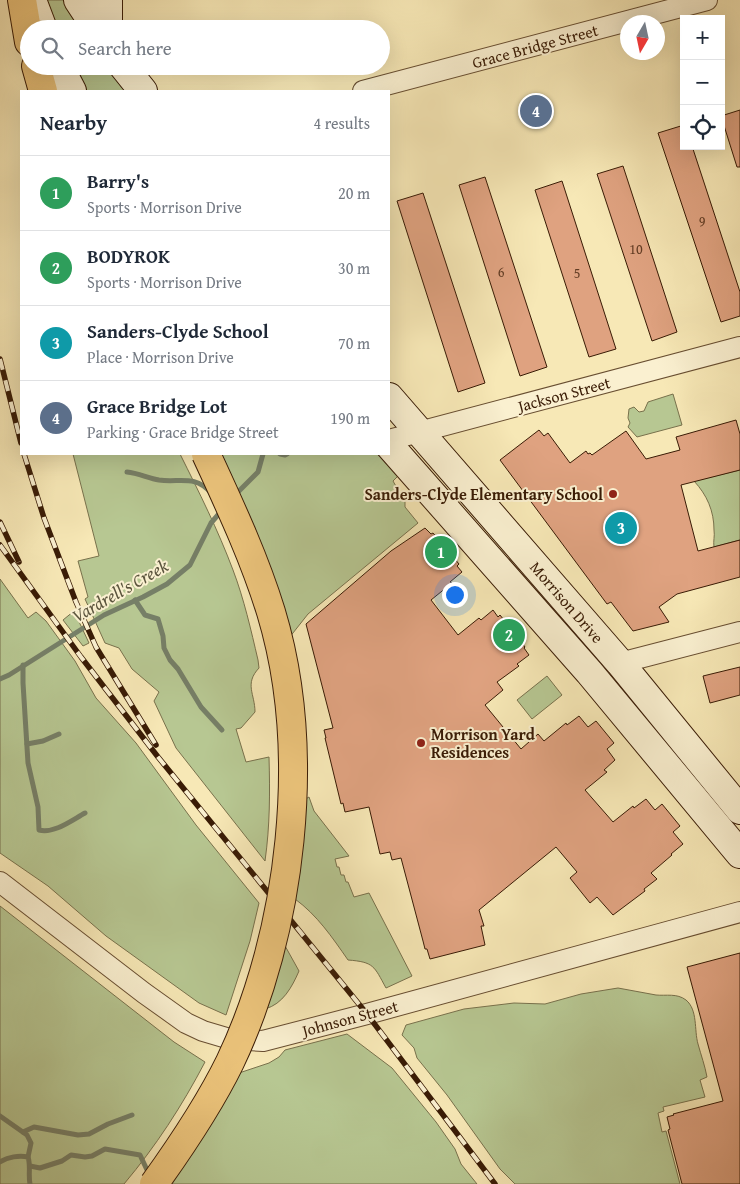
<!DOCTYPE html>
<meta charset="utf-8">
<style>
body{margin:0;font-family:"Gentium Book Plus",serif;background:#f6f6f7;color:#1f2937}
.controls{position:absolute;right:15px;top:15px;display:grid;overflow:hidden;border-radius:0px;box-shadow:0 5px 20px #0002}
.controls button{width:45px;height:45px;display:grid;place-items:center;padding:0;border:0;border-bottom:1px solid #e0e1e3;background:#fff;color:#1f2937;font:25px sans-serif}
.compass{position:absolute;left:620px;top:15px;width:45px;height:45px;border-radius:50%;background:#fff;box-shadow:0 5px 20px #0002;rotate:189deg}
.you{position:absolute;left:454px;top:594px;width:18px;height:18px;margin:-12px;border:4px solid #fff;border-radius:50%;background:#1a73e8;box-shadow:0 0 0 8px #1a73e833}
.badge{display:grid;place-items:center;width:32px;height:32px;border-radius:50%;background:#d93025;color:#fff;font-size:16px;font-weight:700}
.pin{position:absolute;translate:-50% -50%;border:2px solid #fff;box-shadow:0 1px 5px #0006}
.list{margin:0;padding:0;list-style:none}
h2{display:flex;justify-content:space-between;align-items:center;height:65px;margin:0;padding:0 20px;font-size:21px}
h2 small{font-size:16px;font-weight:400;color:#747a83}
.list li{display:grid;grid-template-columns:32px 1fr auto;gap:15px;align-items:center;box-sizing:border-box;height:75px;padding:0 20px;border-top:1px solid #e0e1e3}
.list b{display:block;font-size:19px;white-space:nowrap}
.list p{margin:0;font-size:16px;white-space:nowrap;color:#747a83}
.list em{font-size:16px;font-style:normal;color:#747a83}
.icon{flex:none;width:28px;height:28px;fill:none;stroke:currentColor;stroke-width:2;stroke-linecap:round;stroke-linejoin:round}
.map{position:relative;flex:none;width:740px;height:1184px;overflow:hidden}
.search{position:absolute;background:#fff;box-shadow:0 5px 20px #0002;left:20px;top:20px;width:370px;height:55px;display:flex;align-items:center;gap:12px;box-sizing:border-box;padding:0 18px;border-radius:28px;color:#747a83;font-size:19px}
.panel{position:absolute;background:#fff;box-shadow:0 5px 20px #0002;left:20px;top:90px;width:370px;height:365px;border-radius:0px}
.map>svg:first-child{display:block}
.green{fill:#b7c792;stroke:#78714c}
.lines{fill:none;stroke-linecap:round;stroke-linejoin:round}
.stream{stroke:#767f67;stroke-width:5}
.building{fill:#dfa280;stroke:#391b05}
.minor-casing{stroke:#684e31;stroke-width:22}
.secondary-casing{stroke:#391b05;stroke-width:30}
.motorway-casing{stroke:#391b05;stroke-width:30}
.minor{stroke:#faf0d0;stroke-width:20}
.secondary{stroke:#faf0d0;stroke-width:28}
.motorway{stroke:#ecc47b;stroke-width:28}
.rail-casing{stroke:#391b05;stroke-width:5.5}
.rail{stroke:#faf0d0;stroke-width:4;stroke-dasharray:11;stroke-linecap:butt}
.motorway-bridge-casing{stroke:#391b05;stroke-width:30;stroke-linecap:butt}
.motorway-bridge{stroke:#ecc47b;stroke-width:28}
.poi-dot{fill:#8f2418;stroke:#faf0d0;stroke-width:2}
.labels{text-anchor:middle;stroke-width:4;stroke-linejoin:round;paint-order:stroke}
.number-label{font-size:14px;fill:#623d24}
.street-label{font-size:16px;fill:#391b05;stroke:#faf0d0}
.poi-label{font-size:16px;font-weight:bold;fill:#391b05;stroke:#faf0d0;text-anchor:end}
.water-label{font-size:18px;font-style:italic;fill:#5c553e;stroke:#faf0d0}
</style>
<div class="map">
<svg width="740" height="1184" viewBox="0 0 740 1184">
<rect width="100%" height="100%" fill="#f7e8b6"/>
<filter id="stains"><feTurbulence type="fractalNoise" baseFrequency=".004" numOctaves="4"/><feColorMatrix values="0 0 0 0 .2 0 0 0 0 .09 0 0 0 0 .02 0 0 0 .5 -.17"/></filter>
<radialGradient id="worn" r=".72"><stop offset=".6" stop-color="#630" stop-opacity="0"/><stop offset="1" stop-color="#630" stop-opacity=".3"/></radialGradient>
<!-- green -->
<g class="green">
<path d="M41 0H63L82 29H54Z"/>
<path d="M72 66H109L128 91H87Z"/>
<path d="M673 394 682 425 637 437 628 427 630 423 628 418 629 409 634 407 639 412 644 411 648 402Z"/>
<path d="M73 454H180C199 492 218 530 233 570 244 599 251 630 258 660L259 668C244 684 255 694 255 712L241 728 236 729 246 762 269 757C270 792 270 826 265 861L176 748 154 701 159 692 132 669 119 648 105 643 85 599 88 597 78 561 99 556Z"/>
<path d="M219 454H380L400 474 393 481 405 502V507L418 523 308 614 289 638Z"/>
<path d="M740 470V540L714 547C713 541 715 536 714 530 714 511 707 495 694 481Z"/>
<path d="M0 579 28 618 36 612 46 621 75 661 96 698 136 743 196 825 259 903 250 941 226 1015 199 1003 106 936 48 886 0 853Z"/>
<path d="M74 611 89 643 83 646 63 620Z"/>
<path d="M547 676 562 695 532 719 517 700Z"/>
<path d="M309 797 314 811 349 856 335 859 337 867H339L341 875H344L346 882H348L354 897 369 893 412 976 386 988C374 966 374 962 348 960 332 937 317 915 295 899L304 800Z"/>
<path d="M0 906 174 1042 205 1062C182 1106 156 1146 124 1184H0Z"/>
<path d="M284 944 299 971C292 987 283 1004 265 1009Z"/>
<path d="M618 988C631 990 643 993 656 995 666 996 677 993 686 1000 698 1010 694 1030 698 1044 701 1055 705 1066 707 1077L700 1080 705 1097 663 1107 664 1111 658 1113 662 1132 666 1131 680 1184H515L500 1169 447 1095 417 1058 414 1048 402 1035 406 1025 464 1009 514 1003 545 1004 581 994Z"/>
<path d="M347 1034 392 1068 436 1122 455 1149 461 1164 477 1184H169L239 1073 269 1063 279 1057 285 1050Z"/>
</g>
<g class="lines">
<!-- stream -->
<g class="stream">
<path d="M280 454 285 455 287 454"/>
<path d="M127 472C138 473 148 478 159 480 179 483 195 474 211 493"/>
<path d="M235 495 258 472 263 454"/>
<path d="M135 600 145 615 158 619 163 636 164 648 170 660 178 669 201 707 222 730"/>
<path d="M23 665V683L28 763 38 807 39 830C54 834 72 820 85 813"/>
<path d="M0 679 9 675 104 615 143 597 167 584 190 565 211 523 223 509"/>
<path d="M27 744 43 741 59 734"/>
<path d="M0 1116 27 1135 31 1143 28 1157"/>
<path d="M23 1132 34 1127 78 1135 89 1134 108 1124 132 1115"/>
<path d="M0 1162C8 1157 19 1155 28 1157 31 1166 28 1174 30 1184"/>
<path d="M30 1166 40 1168 62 1161 71 1155 85 1157 92 1156 105 1149 140 1155 148 1172"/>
</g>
</g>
<!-- building -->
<g class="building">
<path d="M740 110V167H737L721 116Z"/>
<path d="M684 125V146H692L740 292V316L721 322 658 133Z"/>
<path d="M623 166 677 332 652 341 597 174Z"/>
<path d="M485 177 547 367 520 376 459 185Z"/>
<path d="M562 181 616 349 589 357 535 190Z"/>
<path d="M423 193 485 383 458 392 397 201Z"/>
<path d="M736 420 740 434V470L681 485 698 551 740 540V577L677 594 659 607 669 622 633 631 611 602 607 604 500 460 539 430 544 436 548 433 570 463 586 451 588 454 590 453 592 455 626 431 646 459 680 450 676 437Z"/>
<path d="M425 528 431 534 433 533 459 564 457 566 462 572 450 582 452 583 431 600 458 635 479 618 481 620 493 610 498 617 500 615 525 647 524 648 529 655 517 664 519 666 497 682 503 690 485 705 521 749 538 734 544 741 566 723 567 725 579 716 588 727 596 721 614 743 607 749 615 760 604 770 607 772 585 790 613 822 633 806 634 808 646 799 655 810 662 804 680 826 673 832 683 844 671 854 672 855 651 873 657 879 644 889 645 891 613 915 597 897 590 903 570 878 577 872 556 847 479 910 484 926H481L485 945 430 959 427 949H425L423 941 401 858 392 860 390 852 380 854 369 807 345 812 343 803 341 804 325 738H326L324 730 333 728 306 624 391 551Z"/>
<path d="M740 667V695L710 703 703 676Z"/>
<path d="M740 953V1184H682L668 1130 670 1129 667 1117 674 1115 673 1114 723 1101 687 967Z"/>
</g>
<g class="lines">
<!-- minor casing -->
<g class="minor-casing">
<g id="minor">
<path d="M363 91 707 0"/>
<path d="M389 440 740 347"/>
<path d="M620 663 740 632"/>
<path d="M0 882 144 993 186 1023 203 1031 230 1039 263 1041 367 1014 740 912"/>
</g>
</g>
<!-- secondary casing -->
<g class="secondary-casing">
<g id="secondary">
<path d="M32 0 43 29"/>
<path d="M78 0 97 29"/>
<path d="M108 29V0"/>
<path d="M59 66 72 91"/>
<path d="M123 66 143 91"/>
<path d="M389 397 620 663 740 810"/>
<path d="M389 445 589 672 740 854"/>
</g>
</g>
<!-- motorway casing -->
<g class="motorway-casing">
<g id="motorway">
<path d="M22 0 29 42"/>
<path d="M36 66 43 91"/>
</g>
</g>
<!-- minor -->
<use href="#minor" class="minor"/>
<!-- secondary -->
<use href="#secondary" class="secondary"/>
<!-- motorway -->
<use href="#motorway" class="motorway"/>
<!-- rail casing -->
<g class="rail-casing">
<g id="rail">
<path d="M0 359 21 443"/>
<path d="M24 454 44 518 76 602 96 647 156 745"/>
<path d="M0 522 19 562"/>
<path d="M0 545 81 657 158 757 367 1014 495 1184"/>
</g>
</g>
<!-- rail -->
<use href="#rail" class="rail"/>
<!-- motorway-bridge casing -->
<g class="motorway-bridge-casing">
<path id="motorway-bridge" d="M154 1184C182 1145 209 1105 230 1062 292 932 313 751 271 612 254 557 230 506 206 454"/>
</g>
<!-- motorway-bridge -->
<use href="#motorway-bridge" class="motorway-bridge"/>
</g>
<!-- markers -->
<g class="poi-dot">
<circle cx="613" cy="494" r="5"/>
<circle cx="421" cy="743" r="5"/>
</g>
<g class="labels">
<!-- number labels -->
<g class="number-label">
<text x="702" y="226">9</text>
<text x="636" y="254">10</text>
<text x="501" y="277">6</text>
<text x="577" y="278">5</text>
</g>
<!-- street labels -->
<g class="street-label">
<text transform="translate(535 46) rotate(-15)" y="6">Grace Bridge Street</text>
<text transform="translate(564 394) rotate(-15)" y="6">Jackson Street</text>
<text transform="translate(567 602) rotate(49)" y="6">Morrison Drive</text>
<text transform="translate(350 1018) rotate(-15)" y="6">Johnson Street</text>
</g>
<!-- poi labels -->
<g class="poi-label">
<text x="603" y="500">Sanders-Clyde Elementary School</text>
<text x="431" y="740" text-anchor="start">Morrison Yard<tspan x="431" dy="18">Residences</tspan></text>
</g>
<!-- water labels -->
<g class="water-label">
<text transform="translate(120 591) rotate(-30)" y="6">Vardrell's Creek</text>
</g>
</g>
<rect width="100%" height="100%" filter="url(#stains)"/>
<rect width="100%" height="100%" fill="url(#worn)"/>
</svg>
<div class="controls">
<button>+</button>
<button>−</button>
<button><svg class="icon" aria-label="locate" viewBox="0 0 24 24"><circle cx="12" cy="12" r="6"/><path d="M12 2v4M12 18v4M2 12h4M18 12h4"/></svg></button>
</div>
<svg class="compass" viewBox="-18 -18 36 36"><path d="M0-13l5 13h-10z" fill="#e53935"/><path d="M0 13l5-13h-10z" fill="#747a83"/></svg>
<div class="you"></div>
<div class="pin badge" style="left:441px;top:552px;background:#2e9e5b">1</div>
<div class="pin badge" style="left:509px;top:635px;background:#2e9e5b">2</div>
<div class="pin badge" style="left:621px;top:528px;background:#0f9aa8">3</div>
<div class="pin badge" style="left:536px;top:111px;background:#5c6f8a">4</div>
<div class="search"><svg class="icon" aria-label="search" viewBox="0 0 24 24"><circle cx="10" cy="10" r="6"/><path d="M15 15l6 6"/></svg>Search here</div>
<section class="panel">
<h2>Nearby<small>4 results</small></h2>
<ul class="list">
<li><span class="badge" style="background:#2e9e5b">1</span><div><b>Barry's</b><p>Sports · Morrison Drive</p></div><em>20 m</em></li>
<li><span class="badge" style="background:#2e9e5b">2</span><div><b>BODYROK</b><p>Sports · Morrison Drive</p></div><em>30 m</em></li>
<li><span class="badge" style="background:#0f9aa8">3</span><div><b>Sanders-Clyde School</b><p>Place · Morrison Drive</p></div><em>70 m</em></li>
<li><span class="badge" style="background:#5c6f8a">4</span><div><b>Grace Bridge Lot</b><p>Parking · Grace Bridge Street</p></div><em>190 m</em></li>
</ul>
</section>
</div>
